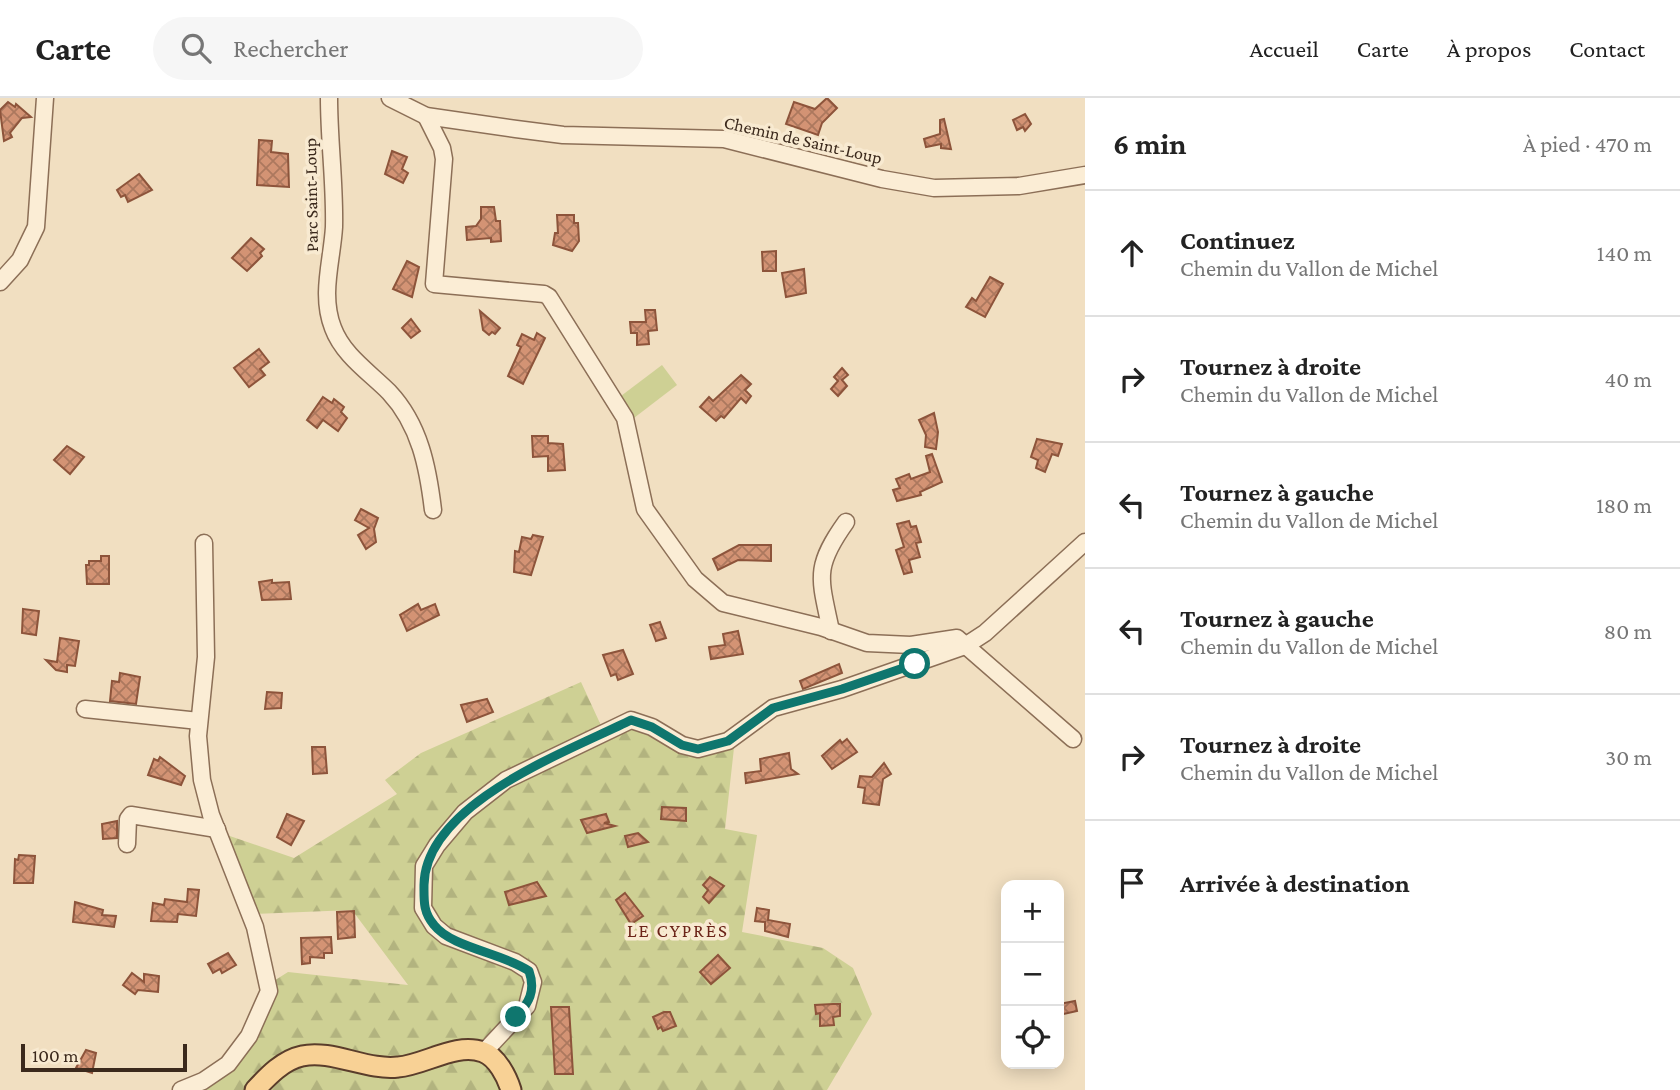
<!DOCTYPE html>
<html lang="fr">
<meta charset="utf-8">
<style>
body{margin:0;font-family:"Crimson Pro",serif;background:#f6f6f6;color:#222}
.controls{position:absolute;right:21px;bottom:21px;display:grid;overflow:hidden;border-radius:14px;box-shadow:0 4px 18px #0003}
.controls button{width:63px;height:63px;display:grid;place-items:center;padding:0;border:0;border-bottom:2px solid #e0e0e0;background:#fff;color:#222;font:35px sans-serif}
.scale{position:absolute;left:21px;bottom:18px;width:166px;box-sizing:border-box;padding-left:7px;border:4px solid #3b291c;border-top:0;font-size:19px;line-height:24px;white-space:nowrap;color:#3b291c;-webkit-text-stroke:5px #f8ead1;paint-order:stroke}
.stop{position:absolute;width:21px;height:21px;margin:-16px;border:5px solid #0f766e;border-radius:50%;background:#fff}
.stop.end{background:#0f766e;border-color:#fff;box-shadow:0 2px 7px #0008}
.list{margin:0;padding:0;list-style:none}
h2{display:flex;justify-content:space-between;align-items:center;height:91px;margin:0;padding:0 28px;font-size:30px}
h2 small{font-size:23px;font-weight:400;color:#767676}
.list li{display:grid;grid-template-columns:46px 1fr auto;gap:21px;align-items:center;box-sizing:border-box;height:126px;padding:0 28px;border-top:2px solid #e0e0e0}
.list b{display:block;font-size:26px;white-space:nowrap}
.list p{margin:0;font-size:23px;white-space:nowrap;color:#767676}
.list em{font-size:23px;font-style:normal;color:#767676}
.icon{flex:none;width:38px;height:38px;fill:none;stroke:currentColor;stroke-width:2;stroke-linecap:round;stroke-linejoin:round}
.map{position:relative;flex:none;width:1085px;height:992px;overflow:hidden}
header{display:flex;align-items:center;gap:42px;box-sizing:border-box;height:98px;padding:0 35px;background:#fff;border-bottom:2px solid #e0e0e0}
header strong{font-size:33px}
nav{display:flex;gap:38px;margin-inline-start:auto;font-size:24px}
.search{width:490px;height:63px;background:#f6f6f6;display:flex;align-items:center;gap:18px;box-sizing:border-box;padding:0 24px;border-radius:38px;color:#767676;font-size:26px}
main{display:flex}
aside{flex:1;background:#fff}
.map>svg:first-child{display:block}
.grass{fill:#ced094}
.forest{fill:url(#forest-firs)}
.building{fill:url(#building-cross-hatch);stroke:#8d543b;stroke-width:2}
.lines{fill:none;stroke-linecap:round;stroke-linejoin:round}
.minor-casing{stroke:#8c6f57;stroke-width:19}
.major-casing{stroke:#5a3d2b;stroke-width:23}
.minor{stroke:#fbedd5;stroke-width:16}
.major{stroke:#f8d195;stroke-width:19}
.route{stroke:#0f766e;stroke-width:9}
.labels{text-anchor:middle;stroke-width:7;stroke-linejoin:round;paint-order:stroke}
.street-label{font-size:18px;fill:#3b291c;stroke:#f8ead1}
.neighbourhood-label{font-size:19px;letter-spacing:2px;fill:#6b2318;stroke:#f8ead1}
</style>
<header>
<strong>Carte</strong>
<div class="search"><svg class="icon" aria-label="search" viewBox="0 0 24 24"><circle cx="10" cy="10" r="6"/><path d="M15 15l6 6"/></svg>Rechercher</div>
<nav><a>Accueil</a><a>Carte</a><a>À propos</a><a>Contact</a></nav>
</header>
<main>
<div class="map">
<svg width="1085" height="992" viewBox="0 0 1085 992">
<defs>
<pattern id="forest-firs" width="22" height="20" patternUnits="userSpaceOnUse" patternTransform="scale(1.75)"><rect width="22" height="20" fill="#ced094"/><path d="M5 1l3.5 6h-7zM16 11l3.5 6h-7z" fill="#b2b37f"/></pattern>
<pattern id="building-cross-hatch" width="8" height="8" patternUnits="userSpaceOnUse" patternTransform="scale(1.75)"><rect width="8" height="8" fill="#d39374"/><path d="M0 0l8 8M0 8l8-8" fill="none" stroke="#ac785e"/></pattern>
</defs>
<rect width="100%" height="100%" fill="#f1dfc1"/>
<!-- grass -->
<path class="grass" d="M662 267 677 287 630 323 617 301Z"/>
<!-- forest -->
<path class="forest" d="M581 584 604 634 644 622 691 650 735 641 725 731 757 737 742 834 823 850 853 870 872 916 827 992H200L228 973 269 886 288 874 408 887 352 812 254 816 221 735 294 760 397 696 385 682 421 655Z"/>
<!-- building -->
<g class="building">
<path d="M827 0 837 10 822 25 818 37 786 26 794 4 815 11Z"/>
<path d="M8 4 15 9 16 6 31 19 22 20 10 35 12 39 4 43 0 12Z"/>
<path d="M1025 16 1031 26 1025 33 1023 29 1017 32 1013 22Z"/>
<path d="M944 21 951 51 941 50V46L926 49 924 41 940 36V22Z"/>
<path d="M259 42 272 43 271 54 288 56 289 89 257 87Z"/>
<path d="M392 53 407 59 402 71 408 75 403 85 385 76Z"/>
<path d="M139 76 152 92 128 104 125 97 121 99 117 92Z"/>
<path d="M481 109H494L496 123H500L501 143 491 144V140L467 142 466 129 476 128 481 121Z"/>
<path d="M557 117H574V125H578L579 143 572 153 553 147 555 135H558Z"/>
<path d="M251 140 264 151 260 155 262 158 247 173 232 160Z"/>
<path d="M776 153V173H763L762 154Z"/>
<path d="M407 163 419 169 412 199 393 191Z"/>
<path d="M804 171 806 195 786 199 782 175Z"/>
<path d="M990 179 1003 186 985 219 966 209 972 200 976 203Z"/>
<path d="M645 212H655L657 232 648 233 649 246 637 247V235H631L630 224H646Z"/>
<path d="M480 213 500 230 495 236 492 234 489 237 483 232Z"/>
<path d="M411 221 420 233 411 240 402 230Z"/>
<path d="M537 235 545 240 523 286 508 278 521 249 517 247 522 236 534 242Z"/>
<path d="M259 251 269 264 260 271 265 277 249 289 234 270Z"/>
<path d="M842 270 848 277 842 282 847 288 838 298 831 291 838 283 834 279Z"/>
<path d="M741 277 751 286 745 292 751 298 746 305 741 300 724 320 721 318 716 323 700 309 709 299 713 303Z"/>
<path d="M323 299 332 305 334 301 344 309 341 314 347 320 338 333 323 322 317 330 307 322Z"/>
<path d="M934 315 938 334 936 351 925 349 926 337 919 322Z"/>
<path d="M532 338H548V345L563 346 565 372 548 373V358L533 359Z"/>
<path d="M1037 341 1062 346 1058 358 1052 356 1045 374 1036 370 1038 362 1031 359Z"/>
<path d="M67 348 84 359 70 376 54 362Z"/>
<path d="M932 356 942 384 920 394 921 397 897 403 893 392 900 390 896 381 909 376 911 381 930 374 926 358Z"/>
<path d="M361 411 378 420 374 431 376 444 366 451 358 437 369 430 355 422Z"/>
<path d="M909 423 911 429 916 428 921 444 916 445 920 459 909 462 912 474 904 476 896 452 904 449 897 426Z"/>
<path d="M533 437 543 439 531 477 514 474 515 453 519 454 522 439 531 441Z"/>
<path d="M739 447H771V463L738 462 718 472 713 461Z"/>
<path d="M101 458H109V486H87L86 467H89V463H101Z"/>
<path d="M272 482V485L289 484 291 501 262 502 259 484Z"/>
<path d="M418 506 421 512 435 506 439 517 407 533 400 517Z"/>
<path d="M23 511 39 513 36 537 22 535Z"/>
<path d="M660 524 666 540 656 543 650 527Z"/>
<path d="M738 533 743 556 711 561 709 549 725 547 723 536Z"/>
<path d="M60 540 79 543 75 568 67 567V574L56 572 46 562 57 564Z"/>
<path d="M623 552 633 576 618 582 616 576 611 578 603 557Z"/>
<path d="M839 566 842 575 803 591 800 583Z"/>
<path d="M120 575 140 579 136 606 110 603 112 583 119 584Z"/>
<path d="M267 594 282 595 281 610 265 611Z"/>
<path d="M487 601 493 614 467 624 461 607Z"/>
<path d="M847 641 857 654 832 671 822 658 840 642 842 645Z"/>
<path d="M312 649H325L327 675 313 676Z"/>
<path d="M789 655 791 671 798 676 746 685 745 675 761 673 760 661Z"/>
<path d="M160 659 185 678 181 687 148 677 154 661 158 663Z"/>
<path d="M884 665 891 676 883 681 879 707 863 705 865 690 858 689 860 678 872 679Z"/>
<path d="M662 709 686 710V723L661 721Z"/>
<path d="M287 716 304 723 291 747 277 739Z"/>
<path d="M606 716 609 724 604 725 615 728 587 735 581 722Z"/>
<path d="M117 723V740L103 741 102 726Z"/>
<path d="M638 735 648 744 628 749 625 738Z"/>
<path d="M19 757 35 758 33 785H14L15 761 18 762Z"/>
<path d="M710 779 724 788 709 805 703 799 708 792 703 787Z"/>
<path d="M537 784 546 798 509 807 505 794Z"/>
<path d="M188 791 199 792 196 818 178 816 177 824 151 823 153 805 164 807 165 801 187 804Z"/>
<path d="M625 795 643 818 631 826 616 802Z"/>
<path d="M75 804 103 812 102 817 116 818 114 829 73 824Z"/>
<path d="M757 810 769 812 768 822 790 826 788 839 765 833V824L755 823Z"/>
<path d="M354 813 355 839 338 841 337 814Z"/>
<path d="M331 839 332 855H324V860L310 859V865L302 866 301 840Z"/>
<path d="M228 855 236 867 222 875 220 871 213 875 208 866Z"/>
<path d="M718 857 730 870 711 886 700 874Z"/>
<path d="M132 875 144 884V876L159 878 158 894 138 892 135 896 123 887Z"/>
<path d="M1075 903 1077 913 1059 917V906Z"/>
<path d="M833 906H840V918L833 919 834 927 820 928V915L816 916 815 907Z"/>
<path d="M551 909H569L573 976H555Z"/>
<path d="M664 914H670L676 928 663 933 661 929 658 931 653 919Z"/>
<path d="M86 952 96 955 92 975 76 970Z"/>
</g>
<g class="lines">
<!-- minor casing -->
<g class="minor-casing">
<g id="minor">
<path d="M329 0C329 43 335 86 334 129 332 163 320 197 333 230 343 257 369 274 389 294 420 327 428 370 433 412"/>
<path d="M390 0 426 18 516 31 563 37 724 41 882 81 934 90 1019 88 1085 77"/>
<path d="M426 18 442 50 444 61 434 186 544 196 549 199 625 320 645 411 695 481 723 505 821 529 867 545 911 547 957 540 1073 641"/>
<path d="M0 184 20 162 36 129 45 0"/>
<path d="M831 533C820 480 813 470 846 424"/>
<path d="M85 611 199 623"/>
<path d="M127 746 128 721 131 717 217 731"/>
<path d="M484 954 527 908 533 884 529 873 515 864 446 838 434 828 423 810 424 768 437 747 465 714 506 682 631 622 652 629 682 647 698 651 728 643 773 610 842 591 965 548 985 535 1085 444"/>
<path d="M181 992 203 983 228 966 249 938 269 893 255 829 211 717 202 682 198 638 206 559 204 445"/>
</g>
</g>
<!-- major casing -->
<g class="major-casing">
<path id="major" d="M255 992C268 978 283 962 302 958 331 951 368 973 398 969 425 967 456 944 483 954 497 959 507 979 511 992"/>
</g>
<!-- minor -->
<use href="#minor" class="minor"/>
<!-- major -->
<use href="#major" class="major"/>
</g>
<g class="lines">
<!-- route -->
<path class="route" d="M516 919C529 905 536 893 529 873 503 855 452 850 434 827 423 814 424 803 424 787 425 705 569 653 631 622L652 629 682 647 698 651 728 643 773 610 842 591 915 566"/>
</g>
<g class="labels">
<!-- street labels -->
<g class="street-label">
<text transform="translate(803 42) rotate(13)" y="6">Chemin de Saint-Loup</text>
<text transform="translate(311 97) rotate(-91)" y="6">Parc Saint-Loup</text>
</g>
<!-- neighbourhood labels -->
<g class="neighbourhood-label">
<text x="678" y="839">LE CYPRÈS</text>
</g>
</g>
</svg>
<div class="controls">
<button>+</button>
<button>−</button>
<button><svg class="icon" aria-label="locate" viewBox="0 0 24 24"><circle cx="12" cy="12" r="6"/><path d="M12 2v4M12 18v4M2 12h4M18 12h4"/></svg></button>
</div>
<div class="scale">100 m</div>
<div class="stop" style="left:915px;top:566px"></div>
<div class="stop end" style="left:516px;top:919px"></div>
</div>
<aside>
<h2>6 min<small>À pied · 470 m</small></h2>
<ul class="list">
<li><svg class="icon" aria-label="ahead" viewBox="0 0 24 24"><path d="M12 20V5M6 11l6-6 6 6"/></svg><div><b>Continuez</b><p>Chemin du Vallon de Michel</p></div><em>140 m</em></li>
<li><svg class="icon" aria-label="right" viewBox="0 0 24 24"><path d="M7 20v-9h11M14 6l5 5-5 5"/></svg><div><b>Tournez à droite</b><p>Chemin du Vallon de Michel</p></div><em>40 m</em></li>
<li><svg class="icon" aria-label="left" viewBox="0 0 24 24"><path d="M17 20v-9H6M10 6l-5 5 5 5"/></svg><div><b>Tournez à gauche</b><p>Chemin du Vallon de Michel</p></div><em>180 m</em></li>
<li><svg class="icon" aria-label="left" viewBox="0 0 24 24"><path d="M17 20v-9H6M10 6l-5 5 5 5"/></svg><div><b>Tournez à gauche</b><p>Chemin du Vallon de Michel</p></div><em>80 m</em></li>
<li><svg class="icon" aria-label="right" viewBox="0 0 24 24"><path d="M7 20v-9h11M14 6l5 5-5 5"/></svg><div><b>Tournez à droite</b><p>Chemin du Vallon de Michel</p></div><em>30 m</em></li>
<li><svg class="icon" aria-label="arrive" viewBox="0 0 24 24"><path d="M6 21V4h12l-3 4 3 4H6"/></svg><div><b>Arrivée à destination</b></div></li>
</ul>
</aside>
</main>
